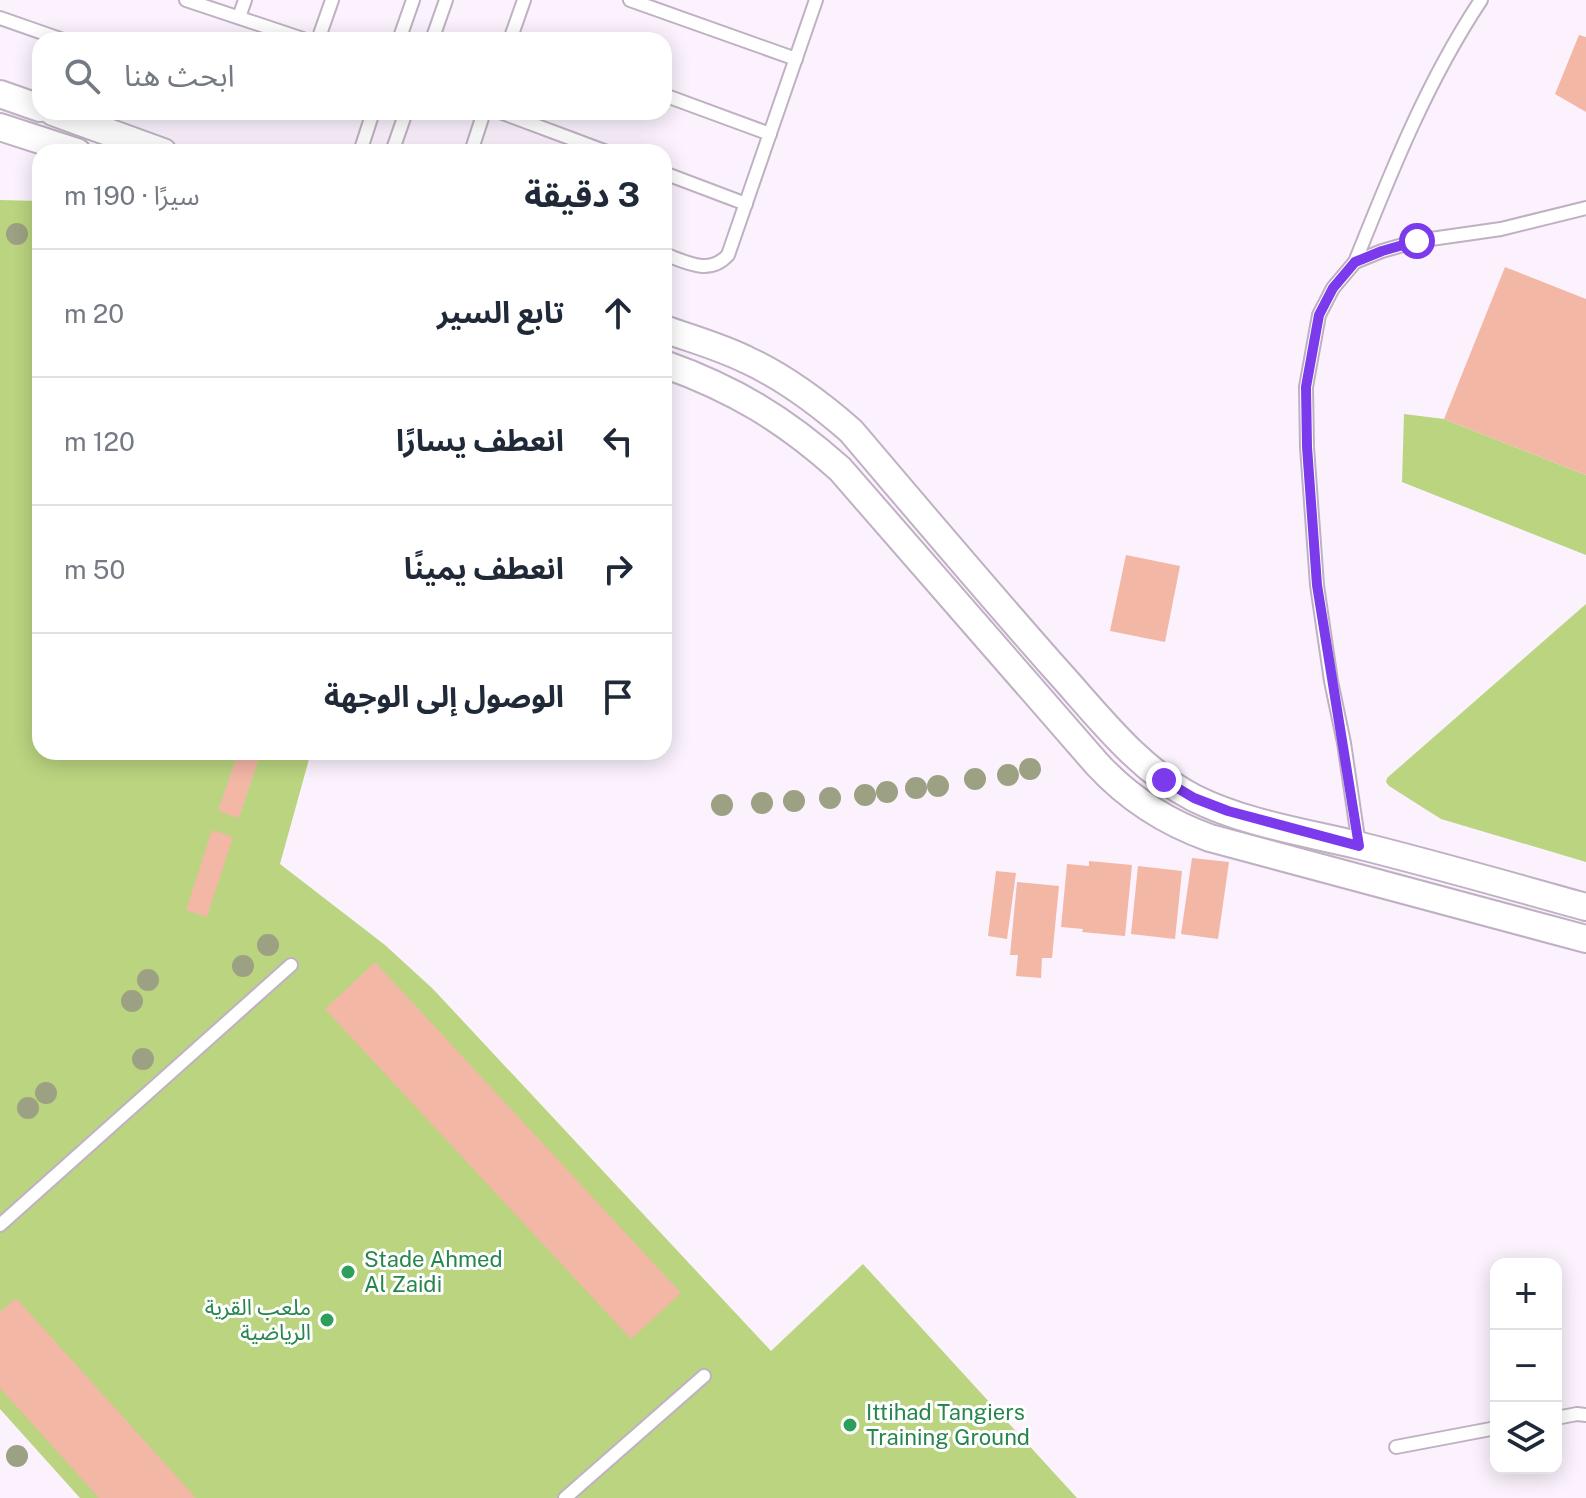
<!DOCTYPE html>
<html lang="ar">
<meta charset="utf-8">
<style>
body{margin:0;font-family:"Public Sans","Noto Sans Arabic",sans-serif;background:#f6f6f7;color:#1f2937;direction:rtl}
.controls{position:absolute;right:24px;bottom:24px;display:grid;overflow:hidden;border-radius:16px;box-shadow:0 4px 20px #0003}
.controls button{width:72px;height:72px;display:grid;place-items:center;padding:0;border:0;border-bottom:2px solid #e0e1e3;background:#fff;color:#1f2937;font:40px sans-serif}
.stop{position:absolute;width:24px;height:24px;margin:-18px;border:6px solid #7c3aed;border-radius:50%;background:#fff}
.stop.end{background:#7c3aed;border-color:#fff;box-shadow:0 2px 8px #0008}
.list{margin:0;padding:0;list-style:none}
h2{display:flex;justify-content:space-between;align-items:center;height:104px;margin:0;padding:0 32px;font-size:34px}
h2 small{font-size:26px;font-weight:400;color:#747a83}
.list li{display:grid;grid-template-columns:52px 1fr auto;gap:24px;align-items:center;box-sizing:border-box;height:128px;padding:0 32px;border-top:2px solid #e0e1e3}
.list b{display:block;font-size:30px;white-space:nowrap}
.list em{font-size:26px;font-style:normal;color:#747a83}
.icon{flex:none;width:44px;height:44px;fill:none;stroke:currentColor;stroke-width:2;stroke-linecap:round;stroke-linejoin:round}
.map{position:relative;flex:none;width:1586px;height:1498px;overflow:hidden;direction:ltr}
.search{position:absolute;background:#fff;box-shadow:0 4px 20px #0003;left:32px;top:32px;width:640px;height:88px;display:flex;align-items:center;gap:20px;box-sizing:border-box;padding:0 28px;border-radius:24px;color:#747a83;font-size:30px}
.panel{position:absolute;background:#fff;box-shadow:0 4px 20px #0003;left:32px;top:144px;width:640px;height:616px;border-radius:24px;direction:rtl}
.map>svg:first-child{display:block}
.green{fill:#bad480}
.building{fill:#f3b7a6}
.lines{fill:none;stroke-linecap:round;stroke-linejoin:round}
.service-casing{stroke:#bfb1c3;stroke-width:16}
.minor-casing{stroke:#bfb1c3;stroke-width:30}
.service{stroke:#fff;stroke-width:12}
.minor{stroke:#fff;stroke-width:26}
.tree{fill:#9ca183}
.route{stroke:#7c3aed;stroke-width:10}
.leisure-dot{fill:#2e9e5b;stroke:#fff;stroke-width:3}
.labels{text-anchor:middle;stroke-width:6;stroke-linejoin:round;paint-order:stroke}
.leisure-label{font-size:22px;fill:#27864d;stroke:#fff;text-anchor:start}
</style>
<div class="map">
<svg width="1586" height="1498" viewBox="0 0 1586 1498">
<rect width="100%" height="100%" fill="#fbf2fd"/>
<!-- green -->
<g class="green">
<path d="M0 200 40 201V752H311L280 864 385 945 433 989 771 1351 863 1264 1077 1498H80L0 1409Z"/>
<path d="M1404 414 1444 419 1586 475V555L1402 482Z"/>
<path d="M1586 604V862L1441 819 1389 786 1386 782 1387 778Z"/>
</g>
<!-- building -->
<g class="building">
<path d="M1579 35 1586 37V112L1555 94Z"/>
<path d="M1505 267 1586 299V475L1444 419Z"/>
<path d="M1126 555 1180 566 1165 642 1110 631Z"/>
<path d="M238 752H261L239 818 218 811Z"/>
<path d="M212 830 233 837 207 917 186 910Z"/>
<path d="M1192 858 1229 862 1218 939 1181 934Z"/>
<path d="M1089 861 1132 865 1125 936 1082 932 1083 929 1061 927 1067 864 1089 866Z"/>
<path d="M1138 866 1182 871 1175 939 1131 934Z"/>
<path d="M996 871 1016 873 1007 939 988 936Z"/>
<path d="M1017 882 1059 886 1052 958H1042L1041 978 1016 976 1018 955H1010Z"/>
<path d="M375 962 681 1293 631 1339 325 1009Z"/>
<path d="M16 1298 196 1498H99L0 1388V1312Z"/>
</g>
<g class="lines">
<!-- service casing -->
<g class="service-casing">
<g id="service">
<path d="M186 0 306 40"/>
<path d="M630 0 796 59"/>
<path d="M239 17 245 0"/>
<path d="M0 18 63 40"/>
<path d="M318 40 332 0"/>
<path d="M399 40 413 0"/>
<path d="M432 40 446 0"/>
<path d="M510 40 524 0"/>
<path d="M664 95 770 134"/>
<path d="M500 112 607 152"/>
<path d="M360 152 373 112"/>
<path d="M392 152 406 112"/>
<path d="M471 152 484 112"/>
<path d="M664 173 746 204"/>
<path d="M664 254C686 262 709 276 728 255L816 0"/>
<path d="M1355 262C1391 172 1427 81 1481 0"/>
<path d="M1359 845 1344 743 1331 681 1317 585 1307 447 1306 387 1319 315 1333 288 1355 262 1382 251 1417 241 1501 229 1586 208"/>
<path d="M0 1225 291 965"/>
<path d="M1556 1418 1577 1414 1586 1415"/>
<path d="M1396 1447 1496 1428"/>
<path d="M565 1498 704 1376"/>
</g>
</g>
<!-- minor casing -->
<g class="minor-casing">
<g id="minor">
<path d="M0 94 40 108"/>
<path d="M53 112 163 152"/>
<path d="M0 127 77 152"/>
<path d="M664 329C692 339 721 347 747 360 786 378 819 403 851 431 918 510 985 589 1053 666 1096 713 1136 768 1194 798 1244 823 1303 832 1357 845 1434 864 1510 886 1586 907"/>
<path d="M664 364C734 389 784 419 840 469L1097 764C1129 799 1165 822 1210 838L1586 939"/>
</g>
</g>
<!-- service -->
<use href="#service" class="service"/>
<!-- minor -->
<use href="#minor" class="minor"/>
</g>
<!-- trees -->
<g class="tree">
<circle cx="17" cy="234" r="11"/>
<circle cx="1030" cy="769" r="11"/>
<circle cx="1008" cy="775" r="11"/>
<circle cx="975" cy="779" r="11"/>
<circle cx="938" cy="786" r="11"/>
<circle cx="916" cy="788" r="11"/>
<circle cx="887" cy="792" r="11"/>
<circle cx="865" cy="795" r="11"/>
<circle cx="830" cy="798" r="11"/>
<circle cx="794" cy="801" r="11"/>
<circle cx="762" cy="803" r="11"/>
<circle cx="722" cy="805" r="11"/>
<circle cx="268" cy="945" r="11"/>
<circle cx="243" cy="966" r="11"/>
<circle cx="148" cy="980" r="11"/>
<circle cx="132" cy="1001" r="11"/>
<circle cx="143" cy="1059" r="11"/>
<circle cx="46" cy="1093" r="11"/>
<circle cx="28" cy="1108" r="11"/>
<circle cx="17" cy="1456" r="11"/>
</g>
<g class="lines">
<!-- route -->
<path class="route" d="M1164 780 1194 798 1228 811 1359 846 1317 585 1307 447 1306 387 1319 315 1333 288 1355 262 1382 251 1417 241"/>
</g>
<!-- markers -->
<g class="leisure-dot">
<circle cx="348" cy="1272" r="8"/>
<circle cx="327" cy="1320" r="8"/>
<circle cx="850" cy="1425" r="8"/>
</g>
<g class="labels">
<!-- leisure labels -->
<g class="leisure-label">
<text x="364" y="1267">Stade Ahmed<tspan x="364" dy="25">Al Zaidi</tspan></text>
<text x="311" y="1315" text-anchor="end">ملعب القرية<tspan x="311" dy="25">الرياضية</tspan></text>
<text x="866" y="1420">Ittihad Tangiers<tspan x="866" dy="25">Training Ground</tspan></text>
</g>
</g>
</svg>
<div class="controls">
<button>+</button>
<button>−</button>
<button><svg class="icon" aria-label="layers" viewBox="0 0 24 24"><path d="M12 4l9 5-9 5-9-5zM3 14l9 5 9-5"/></svg></button>
</div>
<div class="stop" style="left:1417px;top:241px"></div>
<div class="stop end" style="left:1164px;top:780px"></div>
<div class="search"><svg class="icon" aria-label="search" viewBox="0 0 24 24"><circle cx="10" cy="10" r="6"/><path d="M15 15l6 6"/></svg>ابحث هنا</div>
<section class="panel">
<h2>3 دقيقة<small>سيرًا · 190 m</small></h2>
<ul class="list">
<li><svg class="icon" aria-label="ahead" viewBox="0 0 24 24"><path d="M12 20V5M6 11l6-6 6 6"/></svg><div><b>تابع السير</b></div><em>20 m</em></li>
<li><svg class="icon" aria-label="left" viewBox="0 0 24 24"><path d="M17 20v-9H6M10 6l-5 5 5 5"/></svg><div><b>انعطف يسارًا</b></div><em>120 m</em></li>
<li><svg class="icon" aria-label="right" viewBox="0 0 24 24"><path d="M7 20v-9h11M14 6l5 5-5 5"/></svg><div><b>انعطف يمينًا</b></div><em>50 m</em></li>
<li><svg class="icon" aria-label="arrive" viewBox="0 0 24 24"><path d="M6 21V4h12l-3 4 3 4H6"/></svg><div><b>الوصول إلى الوجهة</b></div></li>
</ul>
</section>
</div>
